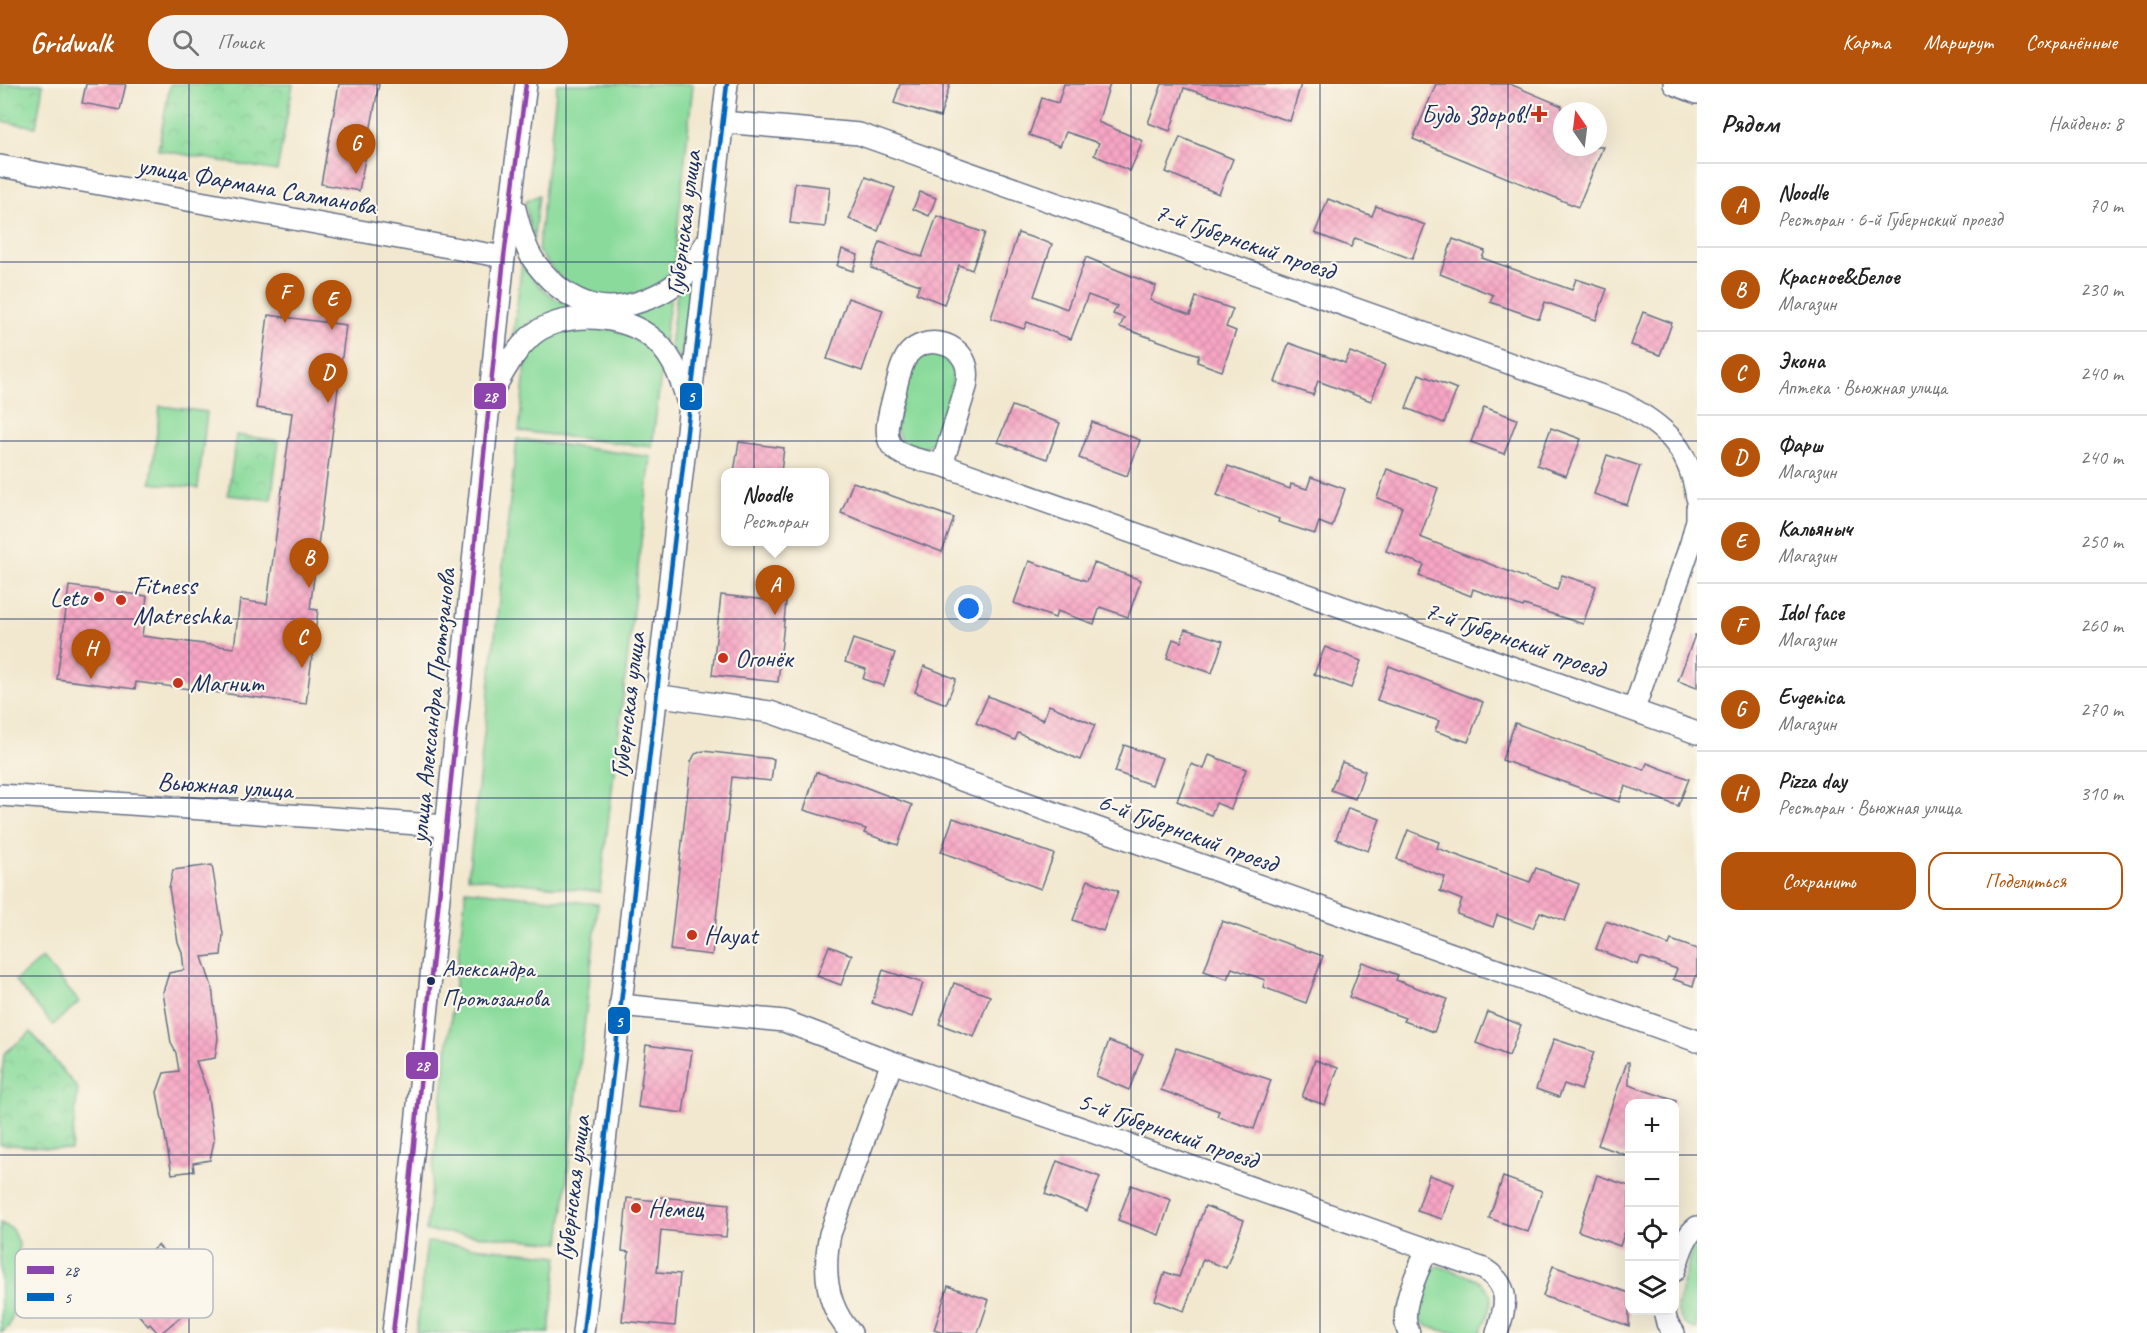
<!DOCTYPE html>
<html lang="ru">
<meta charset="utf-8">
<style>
body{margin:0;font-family:Caveat,sans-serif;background:#f2f2f2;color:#222}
.controls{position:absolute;right:18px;bottom:18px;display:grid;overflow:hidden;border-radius:12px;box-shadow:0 6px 24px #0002}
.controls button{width:54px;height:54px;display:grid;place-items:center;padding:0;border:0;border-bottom:2px solid #e0e0e0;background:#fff;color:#222;font:30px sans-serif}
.compass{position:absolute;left:1553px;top:18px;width:54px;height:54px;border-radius:50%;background:#fff;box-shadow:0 6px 24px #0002;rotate:346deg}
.you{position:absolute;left:969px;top:525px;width:21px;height:21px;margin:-15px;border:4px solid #fff;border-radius:50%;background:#1a73e8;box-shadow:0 0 0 9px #1a73e833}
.badge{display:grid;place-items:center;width:39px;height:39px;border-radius:50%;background:#b45309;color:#fff;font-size:20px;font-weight:700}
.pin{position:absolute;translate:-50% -50px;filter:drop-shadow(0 2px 3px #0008)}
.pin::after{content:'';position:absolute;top:32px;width:21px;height:18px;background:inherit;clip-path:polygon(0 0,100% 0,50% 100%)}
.popup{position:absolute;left:721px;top:384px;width:108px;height:78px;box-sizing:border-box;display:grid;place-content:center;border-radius:12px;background:#fff;filter:drop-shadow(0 2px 4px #0005);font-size:20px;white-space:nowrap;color:#767676}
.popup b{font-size:22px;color:#222}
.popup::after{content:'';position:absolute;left:50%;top:100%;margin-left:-12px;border:12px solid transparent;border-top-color:#fff}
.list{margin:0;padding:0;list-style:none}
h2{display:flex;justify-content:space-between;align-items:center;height:78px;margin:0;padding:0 24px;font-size:26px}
h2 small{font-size:20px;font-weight:400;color:#767676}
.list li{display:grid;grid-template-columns:39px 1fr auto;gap:18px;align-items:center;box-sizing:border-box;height:84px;padding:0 24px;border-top:2px solid #e0e0e0}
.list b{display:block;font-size:22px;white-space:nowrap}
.list p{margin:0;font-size:20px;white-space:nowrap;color:#767676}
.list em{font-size:20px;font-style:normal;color:#767676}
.actions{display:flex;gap:12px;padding:18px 24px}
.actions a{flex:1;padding:14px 0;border:2px solid #b45309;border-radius:18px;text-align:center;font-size:21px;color:#b45309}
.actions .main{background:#b45309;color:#fff}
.icon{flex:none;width:33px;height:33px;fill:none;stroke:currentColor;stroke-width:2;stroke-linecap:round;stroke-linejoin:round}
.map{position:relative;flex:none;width:1697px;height:1249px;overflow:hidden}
header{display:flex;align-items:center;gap:36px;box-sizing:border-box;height:84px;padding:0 30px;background:#b45309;color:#fff}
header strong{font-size:28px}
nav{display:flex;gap:33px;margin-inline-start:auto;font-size:21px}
.search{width:420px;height:54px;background:#f2f2f2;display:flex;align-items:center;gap:15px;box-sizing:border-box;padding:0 21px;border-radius:33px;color:#767676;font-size:22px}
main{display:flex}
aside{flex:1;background:#fff}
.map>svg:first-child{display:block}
.green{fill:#8adb9b;stroke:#52857c;stroke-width:1.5}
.park{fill:url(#park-crowns);stroke:#52857c;stroke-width:1.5}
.building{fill:url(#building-cross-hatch)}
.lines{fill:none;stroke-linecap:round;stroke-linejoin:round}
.minor-casing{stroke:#667086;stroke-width:24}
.minor{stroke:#fff;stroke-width:21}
.bus-1-casing{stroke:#fbf7ec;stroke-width:9}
.bus-2-casing{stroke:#fbf7ec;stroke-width:9}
.bus-1{stroke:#8e44ad;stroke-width:4.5}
.bus-2{stroke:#0065bd;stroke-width:4.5}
.grid{fill:none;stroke:#1b2f5e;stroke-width:1.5;stroke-opacity:0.55}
.poi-dot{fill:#c8321e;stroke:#fbf7ec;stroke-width:2}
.bus-dot{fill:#1b2f5e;stroke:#fbf7ec;stroke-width:2}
.labels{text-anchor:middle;stroke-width:4.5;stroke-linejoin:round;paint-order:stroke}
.bus-label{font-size:24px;fill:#1b2f5e;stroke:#fbf7ec;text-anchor:start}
.poi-label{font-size:26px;fill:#1b2f5e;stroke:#fbf7ec;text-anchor:start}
.street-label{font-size:26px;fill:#1b2f5e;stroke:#fbf7ec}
.key{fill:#fbf7ec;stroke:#b8bbc1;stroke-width:1.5}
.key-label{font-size:16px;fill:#1b2f5e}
.line-badge{stroke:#fbf7ec;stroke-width:2}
.badge-label{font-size:16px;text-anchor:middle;font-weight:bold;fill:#fff}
</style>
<header>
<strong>Gridwalk</strong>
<div class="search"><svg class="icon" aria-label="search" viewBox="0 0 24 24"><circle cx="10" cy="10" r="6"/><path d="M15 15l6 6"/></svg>Поиск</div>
<nav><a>Карта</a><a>Маршрут</a><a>Сохранённые</a></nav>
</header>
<main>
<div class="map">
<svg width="1697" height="1249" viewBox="0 0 1697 1249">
<defs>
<pattern id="park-crowns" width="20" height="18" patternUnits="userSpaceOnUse" patternTransform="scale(1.5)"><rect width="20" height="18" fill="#8adb9b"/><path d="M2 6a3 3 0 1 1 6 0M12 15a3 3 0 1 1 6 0" fill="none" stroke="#76bc88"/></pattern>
<pattern id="building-cross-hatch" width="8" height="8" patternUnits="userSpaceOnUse" patternTransform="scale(1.5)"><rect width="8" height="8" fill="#f7a6c3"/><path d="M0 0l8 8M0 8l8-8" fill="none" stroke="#d38faa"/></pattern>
</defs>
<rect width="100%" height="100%" fill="#fbf7ec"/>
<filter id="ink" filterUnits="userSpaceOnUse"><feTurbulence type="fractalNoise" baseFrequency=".0167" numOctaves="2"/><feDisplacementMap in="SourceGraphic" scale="12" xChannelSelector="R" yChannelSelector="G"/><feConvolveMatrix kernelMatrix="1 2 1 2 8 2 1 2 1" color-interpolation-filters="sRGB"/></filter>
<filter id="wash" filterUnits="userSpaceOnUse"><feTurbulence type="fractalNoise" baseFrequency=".008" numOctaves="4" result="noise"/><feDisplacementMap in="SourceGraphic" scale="24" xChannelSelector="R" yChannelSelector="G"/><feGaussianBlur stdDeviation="1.35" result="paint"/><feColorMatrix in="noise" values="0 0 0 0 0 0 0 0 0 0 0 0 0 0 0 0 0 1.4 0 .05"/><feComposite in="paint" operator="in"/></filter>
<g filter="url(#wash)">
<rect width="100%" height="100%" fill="#f2e8cf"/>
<!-- green -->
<g class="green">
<path d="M557 0H693L673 186C668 191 665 196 659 199 634 216 589 221 566 199 555 190 547 177 538 167Z"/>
<path d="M539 111 533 159 525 118Z"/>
<path d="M522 178C537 203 550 214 577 225L533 238 513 253Z"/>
<path d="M691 196 681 277 670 263 677 209Z"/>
<path d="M671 212 664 258 620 231Z"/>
<path d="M580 241 616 246 638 255 654 267 662 282 652 363 519 347 527 266 541 254Z"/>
<path d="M924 268C929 269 938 268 943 270 966 279 941 337 937 354 923 368 917 366 901 358L895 342 911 283 917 273Z"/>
<path d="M160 322 207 328 198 404 151 399Z"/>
<path d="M517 355 651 373 600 808 468 793Z"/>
<path d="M466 806 598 820 560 1159 426 1147Z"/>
<path d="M42 874 79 918 53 941 15 897Z"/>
<path d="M0 1139 11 1144 19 1159 12 1234 9 1242 1 1249Z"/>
<path d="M1697 1156V1245C1684 1243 1679 1236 1677 1223L1692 1164Z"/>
<path d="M427 1158 558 1172 549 1249H416Z"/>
<path d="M1438 1182C1455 1188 1491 1194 1491 1217 1491 1227 1483 1240 1480 1249 1455 1249 1404 1249 1419 1213 1425 1198 1425 1191 1438 1182Z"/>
</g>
<!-- park -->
<g class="park">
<path d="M0 0H43L36 43 0 37Z"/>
<path d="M170 0H293L277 87 158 66Z"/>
<path d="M236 351 279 357 271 416 228 411Z"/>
<path d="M31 948 78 1005 71 1066 0 1060V1009L4 970Z"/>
</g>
<g id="blocks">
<!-- building -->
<g class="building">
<path d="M86 0H126L120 26 82 19Z"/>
<path d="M339 0H379L359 107 321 100Z"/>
<path d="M900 0H950L940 33 894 19Z"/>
<path d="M1064 0H1110L1098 38 1143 57 1130 87 1094 71 1099 59 1066 48 1060 62 1029 51 1042 14 1058 19Z"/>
<path d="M1162 0H1301L1290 37 1184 4 1170 47 1148 39Z"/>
<path d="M1436 0H1510L1562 22V63H1603L1578 123 1413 55Z"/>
<path d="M1180 53 1233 75 1219 110 1166 88Z"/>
<path d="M866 93 895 104 878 147 849 135Z"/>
<path d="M795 99 830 103 825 143 790 139Z"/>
<path d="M920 108 936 114 929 132 913 125Z"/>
<path d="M1328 115 1372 132 1376 122 1425 141 1412 175 1355 154 1351 163 1315 149Z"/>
<path d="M937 132 985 149 972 186 959 181 944 220 916 209 920 201 871 184 880 158 922 173Z"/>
<path d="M1018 149 1052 160 1034 212 1067 225 1086 173 1156 202 1150 216 1190 231 1196 213 1233 225 1226 243 1236 247 1222 287 1197 278 1199 271 1120 243 1124 234 1113 230 1117 222 1088 211 1071 255 1027 238 1024 245 991 234Z"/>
<path d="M1453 155 1485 167 1482 174 1572 206 1576 195 1607 205 1596 236 1545 218 1539 235 1490 218 1493 211 1440 190Z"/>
<path d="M842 165 858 171 853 187 837 182Z"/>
<path d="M848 214 883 226 862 287 827 275Z"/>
<path d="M1643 228 1672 239 1660 271 1631 261Z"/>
<path d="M268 231 346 241 310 525 318 526 306 620 136 598 135 605 57 595 69 502 147 512 142 552 234 564 240 516 267 520 292 329 256 324Z"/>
<path d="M1289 259 1345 279 1350 268 1385 281 1371 317 1318 297 1313 311 1275 298Z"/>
<path d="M1419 290 1457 305 1444 339 1406 324Z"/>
<path d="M1012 322 1060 339 1047 375 998 358Z"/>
<path d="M1484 323 1517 335 1504 370 1471 358Z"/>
<path d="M1092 338 1140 356 1127 392 1079 374Z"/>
<path d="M1551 344 1581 355 1566 392 1537 381Z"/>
<path d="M739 358 784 364 781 388H734Z"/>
<path d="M1607 371 1640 382 1627 421 1594 410Z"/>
<path d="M1228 382 1290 405 1291 400 1307 405 1311 393 1345 405 1332 443 1319 438 1315 450 1278 438 1279 435 1217 411Z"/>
<path d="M1387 385 1438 404 1420 453 1557 506 1562 491 1596 502 1583 540 1524 521 1523 523 1473 505 1471 512 1419 492 1424 481 1386 467 1402 423 1377 414Z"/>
<path d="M853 398 954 434 942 468 841 429Z"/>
<path d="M1029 477 1087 497 1094 479 1141 496 1128 533 1100 523 1094 540 1057 527 1055 534 1014 519Z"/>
<path d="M721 511 786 518 778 598 712 591Z"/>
<path d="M1185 545 1223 557 1212 589 1167 574 1173 555 1181 558Z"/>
<path d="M1695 551H1697V604L1678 597Z"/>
<path d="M853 555 895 569 884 602 863 595 866 585 845 578Z"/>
<path d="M1325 563 1361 577 1351 604 1314 590Z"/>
<path d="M924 582 956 595 946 620 915 608Z"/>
<path d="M1389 582 1483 618 1468 658 1435 647 1439 637 1377 616Z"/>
<path d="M988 612 1043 636 1049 621 1095 641 1080 676 1018 649 1015 656 976 639Z"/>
<path d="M1515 639 1644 686 1647 679 1689 695 1678 722 1625 702 1619 718 1502 676Z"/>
<path d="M1124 661 1162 674 1152 701 1115 688Z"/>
<path d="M703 667 774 675 771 697 732 693 712 871 670 866 691 678 695 670Z"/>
<path d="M1209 671 1246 685 1231 725 1216 719 1211 731 1177 717 1191 680 1204 685Z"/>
<path d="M1342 678 1365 687 1355 715 1331 706Z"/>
<path d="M816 688 857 700 912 721 898 761 864 749 866 745 804 726Z"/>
<path d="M1348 724 1380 735 1368 767 1336 755Z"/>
<path d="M953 734 1054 770 1041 805 941 768Z"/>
<path d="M1408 746 1439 758 1437 764 1530 798 1536 784 1579 800 1565 837 1540 828 1533 844 1497 831 1493 843 1457 830 1462 816 1440 807 1445 793 1397 775Z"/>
<path d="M212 781 223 850 221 871 202 873 212 903 218 954 215 974 196 977 207 1006 214 1057 210 1076 193 1079 194 1087 172 1090 157 1008 164 989 179 987 176 969 171 959 163 908 169 889 184 886 182 868 178 858 169 804 173 786Z"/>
<path d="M1088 796 1118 807 1103 847 1073 836Z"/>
<path d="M1222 837 1323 872 1306 919 1263 903 1265 896 1232 884 1227 895 1204 887Z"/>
<path d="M1606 837 1669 861 1671 856 1697 865V889L1693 902 1673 895 1677 885 1641 873 1638 881 1596 865Z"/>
<path d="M829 862 852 871 841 901 817 892Z"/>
<path d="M1362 878 1398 891 1396 896 1447 915 1434 948 1404 937 1405 934 1349 913Z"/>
<path d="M883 886 923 899 912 933 872 919Z"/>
<path d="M954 899 990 912 974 953 939 940Z"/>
<path d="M1488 928 1521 941 1509 972 1476 959Z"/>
<path d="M1554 955 1594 968 1581 1006 1564 1000 1559 1013 1536 1005Z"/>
<path d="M1109 957 1143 970 1129 1006 1096 992Z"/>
<path d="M646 961 692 967 683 1029 638 1023Z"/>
<path d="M1176 964 1271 996 1254 1045 1217 1032 1219 1027 1161 1006Z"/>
<path d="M1315 976 1338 984 1325 1021 1302 1013Z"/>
<path d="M1627 978H1629V1001L1676 1017 1675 1020H1629V1072L1598 1061Z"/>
<path d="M1057 1077 1100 1093 1087 1127 1045 1110Z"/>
<path d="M1429 1091 1454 1100 1442 1135 1417 1127Z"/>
<path d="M1597 1091 1629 1102V1135L1620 1162 1578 1147Z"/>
<path d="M1503 1093 1542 1107 1528 1148 1489 1134Z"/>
<path d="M1131 1101 1171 1116 1159 1151 1118 1136Z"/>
<path d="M661 1113 729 1120 726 1153 661 1146 657 1188 680 1190 675 1242 622 1237 629 1168 622 1167 627 1114 659 1117Z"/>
<path d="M1205 1122 1244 1136 1226 1184 1203 1175 1184 1227 1155 1216 1165 1188 1179 1193Z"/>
<path d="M158 1161 167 1171 170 1169 197 1201 194 1204 203 1214 161 1249H158L150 1240 148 1242 121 1210 123 1208 115 1198Z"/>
<path d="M1553 1182 1629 1209V1242L1543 1212Z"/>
<path d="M948 1202 989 1216 978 1249H943L934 1246Z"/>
</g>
</g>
</g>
<g filter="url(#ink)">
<use href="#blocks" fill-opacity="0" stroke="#667086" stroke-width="1.5"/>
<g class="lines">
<!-- minor casing -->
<g class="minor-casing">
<g id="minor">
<path d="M1674 0 1697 9"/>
<path d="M722 38 859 50 1622 319C1665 342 1689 363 1697 414"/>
<path d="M0 82 504 173"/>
<path d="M515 125C520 144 525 166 537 181 551 199 570 215 593 221 623 229 669 211 689 187 695 179 700 168 706 159"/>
<path d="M496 301C506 284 515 267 530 253 558 227 618 229 648 251 670 266 680 291 687 316"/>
<path d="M942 381C887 370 878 364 895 308 898 295 901 279 909 269 925 252 954 257 964 276 969 285 968 294 966 303L942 381 1697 649"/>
<path d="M655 611 770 628 1697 957"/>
<path d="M1634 625 1691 459 1697 436V424"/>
<path d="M0 711 447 742"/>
<path d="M620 921 784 937 892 978 1484 1185C1512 1203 1506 1222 1497 1249"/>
<path d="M1674 1187C1680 1172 1683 1153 1697 1143"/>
<path d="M1664 1226 1667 1239 1674 1249"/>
<path d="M393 1249 406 1139 504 173 526 0"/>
<path d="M583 1249 727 0"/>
<path d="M851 1249C825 1221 823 1185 830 1150L892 978"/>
<path d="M1409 1249C1397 1227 1418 1188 1427 1165"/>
</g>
</g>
<!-- minor -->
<use href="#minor" class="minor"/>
<!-- bus-1 casing -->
<g class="bus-1-casing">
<path id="bus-1" d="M393 1249 406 1139 504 173 526 0"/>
</g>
<!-- bus-2 casing -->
<g class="bus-2-casing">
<path id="bus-2" d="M583 1249 727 0"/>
</g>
<!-- bus-1 -->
<use href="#bus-1" class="bus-1"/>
<!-- bus-2 -->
<use href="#bus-2" class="bus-2"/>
</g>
</g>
<!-- grid -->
<path class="grid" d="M189 0V1249M377 0V1249M566 0V1249M754 0V1249M943 0V1249M1131 0V1249M1320 0V1249M1508 0V1249M0 178H1697M0 357H1697M0 535H1697M0 714H1697M0 892H1697M0 1071H1630M1674 1071H1697"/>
<!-- markers -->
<g class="poi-dot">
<path d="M1536 21h6v6h6v6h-6v6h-6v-6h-6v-6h6z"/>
<circle cx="99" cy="513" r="6"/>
<circle cx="121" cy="516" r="6"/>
<circle cx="723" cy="574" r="6"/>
<circle cx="178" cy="599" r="6"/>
<circle cx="692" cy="851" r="6"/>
<circle cx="636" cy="1124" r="6"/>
</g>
<circle class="bus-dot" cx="431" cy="897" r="5"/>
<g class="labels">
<!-- bus labels -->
<g class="bus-label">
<text x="442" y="892">Александра<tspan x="442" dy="30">Протозанова</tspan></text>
</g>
<!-- poi labels -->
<g class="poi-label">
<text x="1527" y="39" text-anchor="end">Будь Здоров!</text>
<text x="133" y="510">Fitness<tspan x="133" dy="30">Matreshka</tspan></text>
<text x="87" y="522" text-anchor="end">Leto</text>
<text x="735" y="583">Огонёк</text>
<text x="190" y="608">Магнит</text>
<text x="704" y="860">Hayat</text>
<text x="648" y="1133">Немец</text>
</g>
<!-- street labels -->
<g class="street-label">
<text transform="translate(257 101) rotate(10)" y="9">улица Фармана Салманова</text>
<text transform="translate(683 139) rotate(-83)" y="9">Губернская улица</text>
<text transform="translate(1245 157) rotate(19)" y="9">7-й Губернский проезд</text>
<text transform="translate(1515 555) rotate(19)" y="9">7-й Губернский проезд</text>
<text transform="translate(627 621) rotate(-83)" y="9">Губернская улица</text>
<text transform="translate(432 622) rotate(-84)" y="9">улица Александра Протозанова</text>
<text transform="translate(225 701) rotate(4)" y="9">Вьюжная улица</text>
<text transform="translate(1188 748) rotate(20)" y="9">6-й Губернский проезд</text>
<text transform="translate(1168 1046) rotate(19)" y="9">5-й Губернский проезд</text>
<text transform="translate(572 1104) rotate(-83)" y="9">Губернская улица</text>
</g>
</g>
<!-- legend -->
<rect x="15" y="1165" width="198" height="69" rx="9" class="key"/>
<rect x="27" y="1182" width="27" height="8" fill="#8e44ad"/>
<rect x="27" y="1209" width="27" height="8" fill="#0065bd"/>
<g class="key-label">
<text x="64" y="1192">28</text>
<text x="64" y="1219">5</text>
</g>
<g class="line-badge">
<rect x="473" y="298" width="34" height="28" rx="6" fill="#8e44ad"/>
<rect x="679" y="298" width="24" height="29" rx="6" fill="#0065bd"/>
<rect x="607" y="922" width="24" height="29" rx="6" fill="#0065bd"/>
<rect x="405" y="967" width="34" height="29" rx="6" fill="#8e44ad"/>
</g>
<g class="badge-label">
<text x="490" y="318">28</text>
<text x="691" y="318">5</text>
<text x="619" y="943">5</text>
<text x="422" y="987">28</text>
</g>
</svg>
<div class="controls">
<button>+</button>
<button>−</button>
<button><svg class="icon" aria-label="locate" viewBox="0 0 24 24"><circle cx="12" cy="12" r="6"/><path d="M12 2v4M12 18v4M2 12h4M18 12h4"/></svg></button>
<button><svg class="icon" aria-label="layers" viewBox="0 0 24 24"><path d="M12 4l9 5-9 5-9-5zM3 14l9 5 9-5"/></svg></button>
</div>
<svg class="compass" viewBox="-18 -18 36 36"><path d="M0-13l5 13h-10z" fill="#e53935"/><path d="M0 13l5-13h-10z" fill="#767676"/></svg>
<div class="you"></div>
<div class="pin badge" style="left:775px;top:531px">A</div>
<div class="popup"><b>Noodle</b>Ресторан</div>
<div class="pin badge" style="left:309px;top:504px">B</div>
<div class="pin badge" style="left:302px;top:584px">C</div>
<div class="pin badge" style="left:328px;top:319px">D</div>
<div class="pin badge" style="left:332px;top:246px">E</div>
<div class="pin badge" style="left:285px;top:239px">F</div>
<div class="pin badge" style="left:356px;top:90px">G</div>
<div class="pin badge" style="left:91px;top:595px">H</div>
</div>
<aside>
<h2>Рядом<small>Найдено: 8</small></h2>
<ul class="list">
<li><span class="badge">A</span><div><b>Noodle</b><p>Ресторан · 6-й Губернский проезд</p></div><em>70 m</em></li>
<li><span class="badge">B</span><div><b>Красное&amp;Белое</b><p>Магазин</p></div><em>230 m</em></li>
<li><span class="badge">C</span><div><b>Экона</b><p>Аптека · Вьюжная улица</p></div><em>240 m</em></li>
<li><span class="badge">D</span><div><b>Фарш</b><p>Магазин</p></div><em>240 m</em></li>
<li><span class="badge">E</span><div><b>Кальяныч</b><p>Магазин</p></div><em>250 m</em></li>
<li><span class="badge">F</span><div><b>Idol face</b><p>Магазин</p></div><em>260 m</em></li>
<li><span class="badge">G</span><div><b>Evgenica</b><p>Магазин</p></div><em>270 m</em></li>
<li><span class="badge">H</span><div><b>Pizza day</b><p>Ресторан · Вьюжная улица</p></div><em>310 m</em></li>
</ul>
<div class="actions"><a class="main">Сохранить</a><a>Поделиться</a></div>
</aside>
</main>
